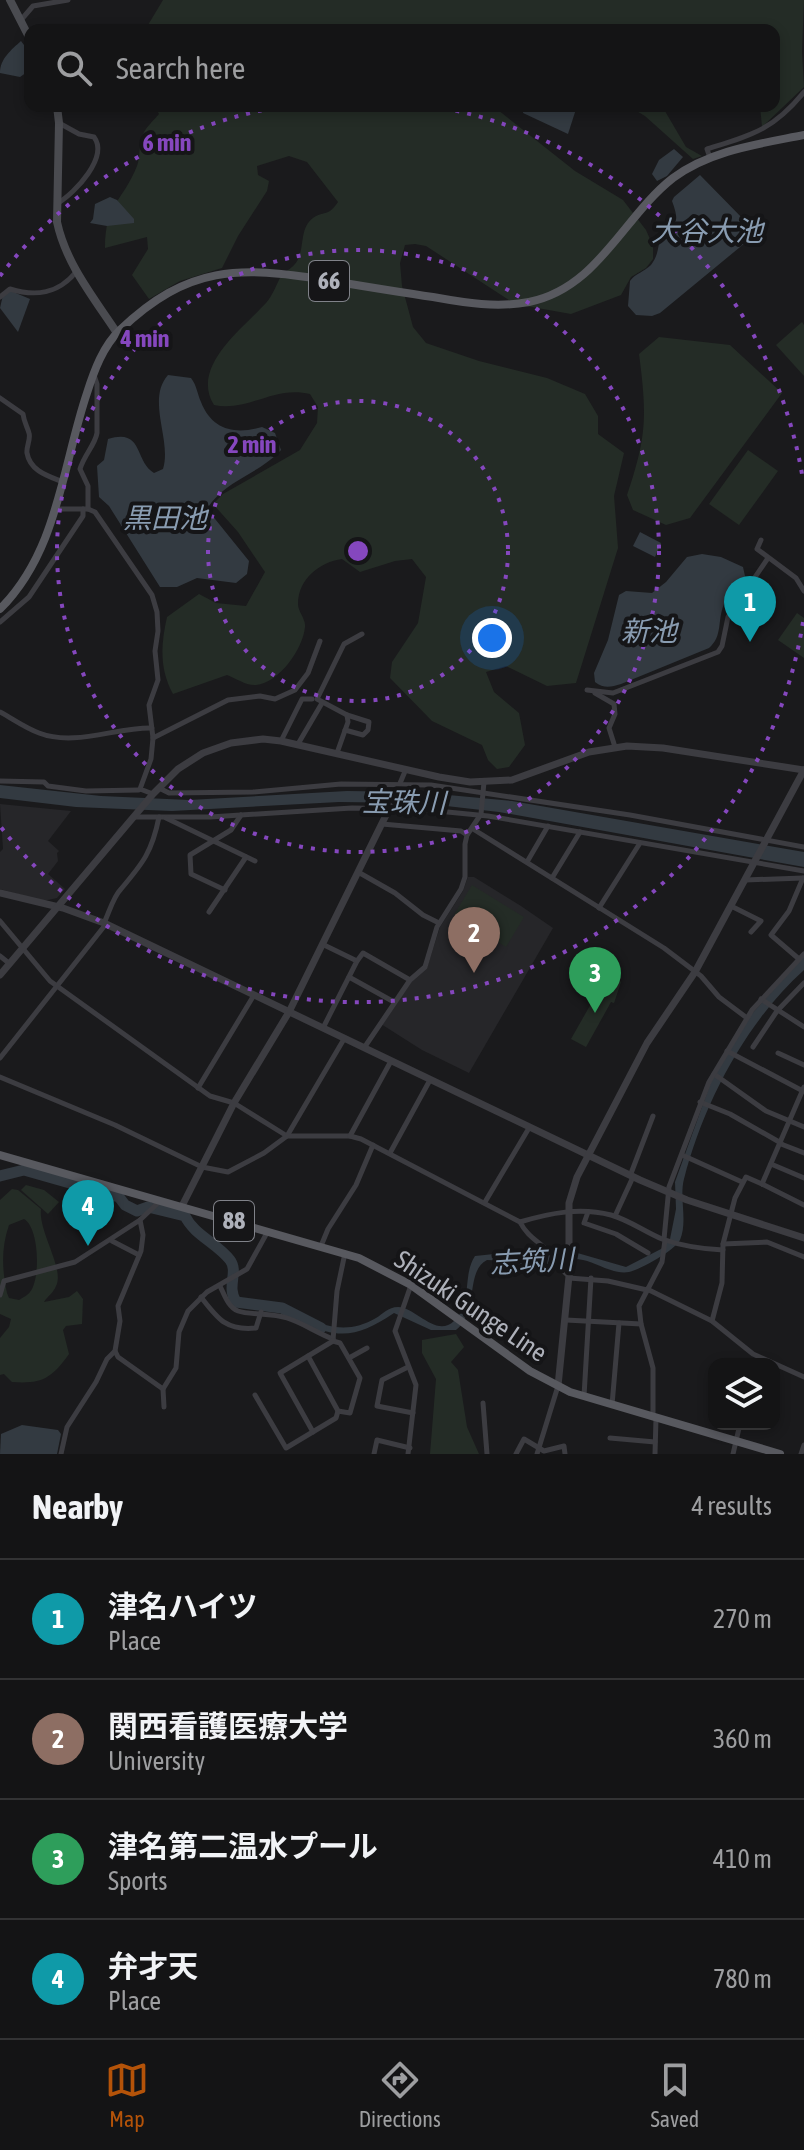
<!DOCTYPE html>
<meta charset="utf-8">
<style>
body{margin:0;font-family:"Asap Condensed","Noto Sans JP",sans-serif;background:#1d1d1e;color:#f1f3f6}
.controls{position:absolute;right:24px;bottom:24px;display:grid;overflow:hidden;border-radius:16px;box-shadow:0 4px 12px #0003}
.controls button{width:72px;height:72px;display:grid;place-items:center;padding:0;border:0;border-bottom:2px solid #333334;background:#141415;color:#f1f3f6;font:40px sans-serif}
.you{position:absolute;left:492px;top:638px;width:28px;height:28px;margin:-20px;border:6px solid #fff;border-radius:50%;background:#1a73e8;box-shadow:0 0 0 12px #1a73e833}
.badge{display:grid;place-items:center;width:52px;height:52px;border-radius:50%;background:#b45309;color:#fff;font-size:26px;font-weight:700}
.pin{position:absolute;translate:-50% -66px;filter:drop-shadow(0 2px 4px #0008)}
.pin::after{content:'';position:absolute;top:42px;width:28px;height:24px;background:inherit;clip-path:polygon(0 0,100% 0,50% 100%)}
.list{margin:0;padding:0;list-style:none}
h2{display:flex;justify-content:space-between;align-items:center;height:104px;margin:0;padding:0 32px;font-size:34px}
h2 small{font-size:26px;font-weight:400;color:#9d9ea0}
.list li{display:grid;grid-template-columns:52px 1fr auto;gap:24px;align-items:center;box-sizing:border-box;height:120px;padding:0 32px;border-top:2px solid #333334}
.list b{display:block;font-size:30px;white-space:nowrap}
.list p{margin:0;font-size:26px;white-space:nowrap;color:#9d9ea0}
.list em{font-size:26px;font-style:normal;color:#9d9ea0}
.icon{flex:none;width:44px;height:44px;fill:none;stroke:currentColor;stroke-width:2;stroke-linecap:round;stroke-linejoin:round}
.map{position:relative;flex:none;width:804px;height:1454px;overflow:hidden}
.search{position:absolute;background:#141415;box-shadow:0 4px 12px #0003;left:24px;right:24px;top:24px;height:88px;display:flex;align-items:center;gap:20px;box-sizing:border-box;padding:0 28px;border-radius:16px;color:#9d9ea0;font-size:30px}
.sheet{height:584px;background:#141415}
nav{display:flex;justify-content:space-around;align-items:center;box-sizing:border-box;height:112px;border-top:2px solid #333334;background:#141415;font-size:22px;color:#9d9ea0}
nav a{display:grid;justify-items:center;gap:4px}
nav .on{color:#b45309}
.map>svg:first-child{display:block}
.built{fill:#262629}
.green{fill:#242c26;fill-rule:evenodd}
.water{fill:#333a41}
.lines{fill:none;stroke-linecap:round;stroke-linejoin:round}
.river{stroke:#333a41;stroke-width:11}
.minor{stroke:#3c3c41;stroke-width:5}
.tertiary{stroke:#3c3c41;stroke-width:7}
.secondary{stroke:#4a4b50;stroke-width:8}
.primary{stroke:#58595f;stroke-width:8}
.ring{fill:none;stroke:#8547be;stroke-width:4;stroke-dasharray:4 8}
.labels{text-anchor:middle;stroke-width:8;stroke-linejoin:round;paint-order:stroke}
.shield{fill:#151517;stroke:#808289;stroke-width:2}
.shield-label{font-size:24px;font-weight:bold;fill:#aeb1ba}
.street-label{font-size:26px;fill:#aeb1ba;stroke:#151517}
.water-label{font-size:28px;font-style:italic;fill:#899cb1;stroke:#151517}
.centre{fill:#8547be;stroke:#151517;stroke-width:4}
.ring-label{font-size:24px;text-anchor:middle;font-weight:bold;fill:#8547be;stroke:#151517;stroke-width:8;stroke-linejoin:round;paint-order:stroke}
</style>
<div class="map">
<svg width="804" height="1454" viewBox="0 0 804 1454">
<rect width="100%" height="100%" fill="#1a1a1c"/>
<!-- built -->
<g class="built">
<path d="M0 804 71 811 48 841 59 851 57 853 58 861 48 874 65 889 57 898 43 901 0 889V852L3 849Z"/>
<path d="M468 877H474L521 906 553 928 469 1073 422 1050 381 1024 415 977 427 968 440 927 463 891Z"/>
</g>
<!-- green -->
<g class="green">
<path d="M163 0H804L802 52 804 87 762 127 760 106H774V30H145Z"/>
<path d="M155 106H493L575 171 623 200 646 230 653 246V259L646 268 631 277 621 295 571 314 515 304 426 246 415 244 405 245 400 263 402 286 413 327 426 343 479 361 547 378 585 394 598 416V434L624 453 614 496 618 548 576 683 547 686 506 666 486 672 494 692 519 713 525 745 509 767 497 769 488 760 482 745 432 721 390 678 392 662 418 623 426 577 412 559 395 561 360 572 342 559C320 562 298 579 298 604 298 612 306 619 305 627 303 649 279 683 256 685 247 686 235 678 227 675L173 694C159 668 161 644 167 617L199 594 216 603 246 606 265 572 238 532 213 504 223 494 300 450 317 423 318 407 310 394C274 385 249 412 214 405 190 367 243 328 266 303 273 295 276 285 281 276 285 271 291 269 295 264 306 251 298 229 313 218 324 210 327 218 338 202L307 162 289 156 257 166 258 175 269 181 267 191 238 236 222 268 180 281 149 299 132 275 148 249 147 237 105 248C105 204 123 201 137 166 141 156 138 143 143 134 146 127 154 120 159 114Z"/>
<path d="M628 106H662L686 147 702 156 693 159 645 116Z"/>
<path d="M802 322 804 325V376L776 345Z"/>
<path d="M659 337 730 345 782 393 690 518 666 525 633 510 627 495C647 436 647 415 639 354Z"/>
<path d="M748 450 778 471 739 525 709 504Z"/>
<path d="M797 613 804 618V658L778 640Z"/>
<path d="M472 885 524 917 506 947 454 915Z"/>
<path d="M607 976H614L621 982 614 1003 611 1002 586 1047 571 1039 592 1002 598 983Z"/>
<path d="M26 1185 44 1190 59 1202 48 1214 21 1190Z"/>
<path d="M12 1189 18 1190 41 1209C38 1231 65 1269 56 1286 54 1292 47 1297 44 1302L69 1297 77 1291 83 1299 82 1324 66 1326 63 1330 69 1354C51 1379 42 1384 12 1382L4 1374 0 1375V1338L9 1327 11 1319 0 1314V1200ZM24 1219C39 1227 41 1279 30 1292 29 1294 21 1299 19 1300L9 1298 7 1293C2 1270 1 1248 9 1225Z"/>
<path d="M456 1334 464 1347 451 1362 458 1370 467 1427 479 1454H430L436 1379 422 1353V1340Z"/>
</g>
<!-- water -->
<g class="water">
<path d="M21 41 30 53V70L20 77 0 73C0 59 11 50 21 41Z"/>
<path d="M524 106H577L568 134 523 113Z"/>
<path d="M674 149 683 157 667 176 657 181 652 174 659 160Z"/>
<path d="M700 175 747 223 752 233 751 238 660 313 652 316 636 315 628 306 630 281C636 273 644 272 651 265 660 253 657 245 662 234 670 218 683 231 672 201L674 197Z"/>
<path d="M110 197 117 200 134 219V223L107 226 90 223 93 219 95 204Z"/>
<path d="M11 291 30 299 18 332 0 308 3 295Z"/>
<path d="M168 375 191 378C197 386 197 393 201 402 212 430 235 435 262 427L275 433 281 450C258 475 226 479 207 509L249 561 247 574 236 583 197 578 177 587H160L109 506 99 497 97 466 104 460 108 439C144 428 134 461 154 473L163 469C172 440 146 400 168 375Z"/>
<path d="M640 532 661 543 655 557 633 546Z"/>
<path d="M702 554 721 557 743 567 745 576C738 586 729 594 724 604 717 621 723 636 709 648L621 684C611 687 604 689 595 682L594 673 608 640 619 595 626 591 652 593 666 582 687 557Z"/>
<path d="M0 785 101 796 189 800 347 791 416 792 512 801 804 852V867L499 812 420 803 339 802 172 811 76 807 0 798Z"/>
<path d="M804 956V970C746 1022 703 1104 684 1179 679 1198 688 1221 680 1240 674 1251 641 1269 629 1272 614 1275 597 1263 583 1260 563 1256 547 1267 529 1267 514 1267 501 1260 487 1260 465 1271 479 1312 456 1330H431L394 1313C361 1335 341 1341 305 1323L310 1319C333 1330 354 1331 376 1318 383 1314 388 1307 398 1307 417 1308 436 1338 454 1321 473 1304 462 1275 475 1256L494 1254 529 1261 555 1253 574 1252 626 1267 661 1249 670 1239 676 1209 675 1182 711 1082 748 1018Z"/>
<path d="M22 1425 58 1430 61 1434 57 1454H0L1 1434Z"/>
</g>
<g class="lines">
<!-- river -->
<path class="river" d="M0 1176 24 1170 119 1197 125 1205 137 1211 148 1207 185 1216C194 1235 217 1243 230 1260 239 1272 226 1286 236 1302L282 1308 321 1328"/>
<!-- minor -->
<g class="minor">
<path d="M21 20 33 6 68 0"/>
<path d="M710 158 707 149C752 135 773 130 804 92"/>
<path d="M58 203C75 193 109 157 94 137L79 134 59 123"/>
<path d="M0 297 10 289C36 297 58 294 76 272"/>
<path d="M0 398 23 414C24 422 27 426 29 433 31 439 26 447 27 453 30 471 48 476 63 482"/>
<path d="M56 509H88L95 512 152 595 157 612 158 631 155 651 158 680 149 705 153 738 151 759 140 789 153 794"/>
<path d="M88 509V486L80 469C84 455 95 445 97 433V384L94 375"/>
<path d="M761 540 757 549 796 578 804 591"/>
<path d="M0 622 29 597 83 516V509"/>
<path d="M587 690 613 693 718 652 722 646 728 617 768 558"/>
<path d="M595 693 614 704 615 714 609 728 615 747"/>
<path d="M0 712C13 719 25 728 39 733 75 747 116 727 152 728"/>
<path d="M345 730 363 735 368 730 369 722 347 715"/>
<path d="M153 738 228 700 260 696 275 699 295 690 308 673 320 641"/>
<path d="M281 741 302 699H312"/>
<path d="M298 744 322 703"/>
<path d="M337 753 348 722 347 715 317 699 344 644 362 634"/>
<path d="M0 781 44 782 48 786 86 791 139 790"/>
<path d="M159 788 169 793 253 792 341 784 431 785 630 815 804 847"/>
<path d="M390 807 406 769"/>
<path d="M134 817H210L352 808 417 809 488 816 804 871"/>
<path d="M166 818 255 861"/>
<path d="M382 824 461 831 467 835"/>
<path d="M473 829 664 948 701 976 719 997 747 1018"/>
<path d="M527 862 548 826"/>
<path d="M358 872 395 893 423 915 439 923"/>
<path d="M552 878 580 832"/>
<path d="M745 880 803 878"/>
<path d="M225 890 191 874 190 855 231 830 241 815"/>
<path d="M731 906 761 921 751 932"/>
<path d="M599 908 640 843"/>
<path d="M209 912 246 857"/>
<path d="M0 921 50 981 210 1096 234 1103 287 1136H350L361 1139 520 1222C527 1236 538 1241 548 1251 556 1259 559 1269 569 1276"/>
<path d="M104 923C109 913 113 897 121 889 143 863 152 852 159 817"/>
<path d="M322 944 357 961 323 1028"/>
<path d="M0 956 10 964"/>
<path d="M799 959 771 935 789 911 803 878"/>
<path d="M357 961 363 953 410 980"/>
<path d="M349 977 394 1002"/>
<path d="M761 999 804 1027"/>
<path d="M753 1047 777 1011 804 983"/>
<path d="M364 1048 410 980 425 967 437 927 461 889 465 877V844L467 835 481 814 484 782"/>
<path d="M727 1051 803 1091"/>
<path d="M778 1053 804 1065"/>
<path d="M0 1058 106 924"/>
<path d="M714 1074 766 1111 804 1127"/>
<path d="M0 1077 115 1125 202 1167 228 1172 264 1153 287 1136 344 1039"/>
<path d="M198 1088 254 995"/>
<path d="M700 1102 730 1114 781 1143"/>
<path d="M350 1136 391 1061"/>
<path d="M781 1144 804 1153"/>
<path d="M390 1153 430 1080"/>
<path d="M682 1155 742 1182"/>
<path d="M771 1164 804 1178"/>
<path d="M630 1176 653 1116"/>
<path d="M762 1184 804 1205"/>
<path d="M485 1202 529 1128"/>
<path d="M588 1212 584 1223 616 1234 648 1253"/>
<path d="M615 1216 633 1177"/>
<path d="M140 1220 160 1201"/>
<path d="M520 1222C550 1213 580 1207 611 1215 629 1220 645 1232 662 1239 682 1246 701 1249 723 1250"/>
<path d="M664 1239 669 1187 709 1082 752 1010 804 954"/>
<path d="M112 1241 139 1255"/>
<path d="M723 1244 767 1242 804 1257"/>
<path d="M321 1246 328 1229 356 1185 373 1145"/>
<path d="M569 1278 608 1281 647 1290"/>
<path d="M220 1286C224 1294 228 1307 238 1311 249 1315 272 1313 287 1318 303 1323 317 1333 333 1339"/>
<path d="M647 1289 712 1321 753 1354 804 1377"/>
<path d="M0 1295 4 1281 75 1262 140 1220 143 1235 141 1251 118 1306 120 1321 115 1351 107 1359 96 1382 67 1427 61 1454"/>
<path d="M201 1297C218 1319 226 1331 256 1328L261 1312"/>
<path d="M566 1320 641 1324"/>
<path d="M712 1321 722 1283 723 1244 735 1198 746 1177 762 1184 804 1087"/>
<path d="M333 1340 337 1291 345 1253"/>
<path d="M115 1351 118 1357 163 1389"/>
<path d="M308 1356 338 1411 350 1413 360 1378 340 1343 333 1341"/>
<path d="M349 1358 367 1348"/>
<path d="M408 1367 382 1380 377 1406 413 1413"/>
<path d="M255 1395 286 1448 336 1418 338 1411"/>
<path d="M584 1396 591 1278"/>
<path d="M483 1403 487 1454"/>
<path d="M612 1405 619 1323"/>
<path d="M164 1407 163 1389 176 1368 179 1332 188 1311 207 1292 247 1269 268 1231"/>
<path d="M653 1417V1368L641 1324 639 1306 662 1262 665 1240"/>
<path d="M313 1432 280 1373 333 1341"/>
<path d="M610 1438 655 1442"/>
<path d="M374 1454 377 1440 410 1448"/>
<path d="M408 1454 416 1385 395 1331 411 1285"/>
<path d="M516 1454 524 1439 544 1451 564 1446 565 1454"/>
<path d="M537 1454 558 1386"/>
<path d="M655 1454 656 1418"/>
<path d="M733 1454 740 1424"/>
<path d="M801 1454 804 1445"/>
</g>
<!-- tertiary -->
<g class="tertiary">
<path d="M0 893 63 908 104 923 640 1180 687 1200 804 1238"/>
<path d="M0 975 153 794 178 769 203 753 231 743 263 739 281 741 439 777 470 782 512 780 589 752 627 746 663 748 804 770"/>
<path d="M182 1206 234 1103 289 1012 390 807"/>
<path d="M558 1386 569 1276V1203L577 1177 647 1043 695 972 804 770"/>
</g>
<!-- secondary -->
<g class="secondary">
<path d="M10 0 30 39"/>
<path d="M57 106 59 123 57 222C66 264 94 298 117 333"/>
</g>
<!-- primary -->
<g class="primary">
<path d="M0 609C58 551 62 467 87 393 94 371 103 346 120 330 188 265 239 266 326 280 362 286 398 292 433 297 466 303 497 308 529 302 598 288 623 217 673 178 711 150 759 144 804 135"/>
<path d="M0 1155 359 1258 411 1285 530 1371 570 1392 780 1454"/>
</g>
</g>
<!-- distance rings -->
<g class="ring">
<circle cx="358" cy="551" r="150"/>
<circle cx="358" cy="551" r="301"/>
<path d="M803 622A451 451 0 0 1 0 826M0 276A451 451 0 0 1 284 106M432 106A451 451 0 0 1 803 480"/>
</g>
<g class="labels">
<!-- shield labels -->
<g class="shield">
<rect x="309" y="261" width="40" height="40" rx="6"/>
<rect x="214" y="1201" width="40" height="40" rx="6"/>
</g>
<g class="shield-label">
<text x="329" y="289">66</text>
<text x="234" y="1229">88</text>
</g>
<!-- street labels -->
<g class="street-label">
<text transform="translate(471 1306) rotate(34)" y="9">Shizuki Gunge Line</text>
</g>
<!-- water labels -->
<g class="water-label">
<text x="707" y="241">大谷大池</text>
<text x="165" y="528">黒田池</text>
<text x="649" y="641">新池</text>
<text transform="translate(404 802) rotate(1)" y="10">宝珠川</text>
<text transform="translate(532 1261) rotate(-3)" y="10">志筑川</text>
</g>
</g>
<circle cx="358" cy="551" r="12" class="centre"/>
<g class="ring-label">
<text x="167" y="151">6 min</text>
<text x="145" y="347">4 min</text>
<text x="252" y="453">2 min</text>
</g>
</svg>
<div class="controls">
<button><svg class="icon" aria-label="layers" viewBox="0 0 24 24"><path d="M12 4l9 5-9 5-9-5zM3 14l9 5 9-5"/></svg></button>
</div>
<div class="you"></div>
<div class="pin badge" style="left:750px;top:642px;background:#0f9aa8">1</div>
<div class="pin badge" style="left:474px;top:973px;background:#8d6e63">2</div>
<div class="pin badge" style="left:595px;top:1013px;background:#2e9e5b">3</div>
<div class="pin badge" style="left:88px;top:1246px;background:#0f9aa8">4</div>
<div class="search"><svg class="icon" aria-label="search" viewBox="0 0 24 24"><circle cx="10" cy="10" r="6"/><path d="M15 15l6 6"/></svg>Search here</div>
</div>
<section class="sheet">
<h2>Nearby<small>4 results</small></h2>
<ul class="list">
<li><span class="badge" style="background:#0f9aa8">1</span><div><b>津名ハイツ</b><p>Place</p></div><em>270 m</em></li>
<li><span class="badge" style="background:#8d6e63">2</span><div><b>関西看護医療大学</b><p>University</p></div><em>360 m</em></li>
<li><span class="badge" style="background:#2e9e5b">3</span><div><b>津名第二温水プール</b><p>Sports</p></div><em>410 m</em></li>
<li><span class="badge" style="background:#0f9aa8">4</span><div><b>弁才天</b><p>Place</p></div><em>780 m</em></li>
</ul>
</section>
<nav>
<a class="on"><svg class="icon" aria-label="map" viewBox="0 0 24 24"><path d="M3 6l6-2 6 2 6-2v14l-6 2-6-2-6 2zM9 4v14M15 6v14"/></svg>Map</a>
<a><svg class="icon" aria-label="directions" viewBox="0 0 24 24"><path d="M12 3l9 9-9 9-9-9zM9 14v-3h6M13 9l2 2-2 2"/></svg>Directions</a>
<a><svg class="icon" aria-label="saved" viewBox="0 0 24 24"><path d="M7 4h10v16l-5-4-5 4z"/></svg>Saved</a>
</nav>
